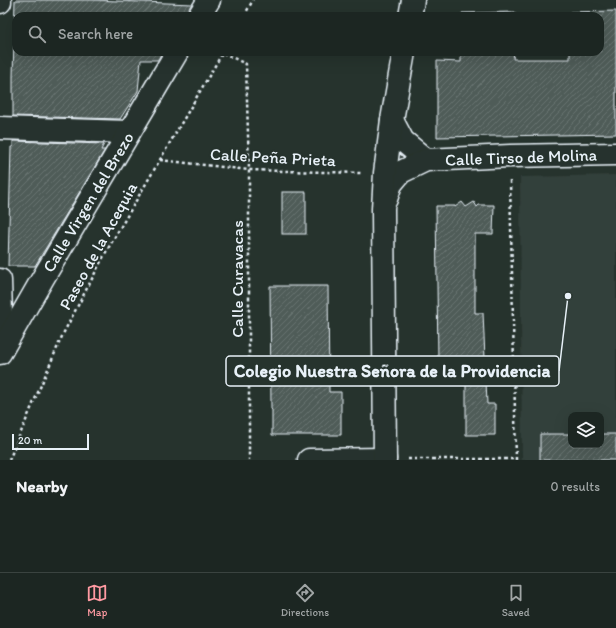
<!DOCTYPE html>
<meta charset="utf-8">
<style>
body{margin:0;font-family:Itim,sans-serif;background:#29322f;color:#f1f3f6}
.controls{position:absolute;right:12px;bottom:12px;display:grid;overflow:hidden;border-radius:8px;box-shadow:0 4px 16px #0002}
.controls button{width:36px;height:36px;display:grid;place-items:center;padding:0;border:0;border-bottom:1px solid #3a4340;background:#1c2622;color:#f1f3f6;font:20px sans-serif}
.scale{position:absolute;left:12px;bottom:10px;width:77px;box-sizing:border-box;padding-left:4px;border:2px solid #e8f1f8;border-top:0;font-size:11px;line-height:14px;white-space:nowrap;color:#e8f1f8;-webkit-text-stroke:3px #26332d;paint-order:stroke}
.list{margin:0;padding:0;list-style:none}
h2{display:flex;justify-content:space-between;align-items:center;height:52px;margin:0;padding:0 16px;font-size:17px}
h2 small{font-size:13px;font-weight:400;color:#a0a5a5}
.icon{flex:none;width:22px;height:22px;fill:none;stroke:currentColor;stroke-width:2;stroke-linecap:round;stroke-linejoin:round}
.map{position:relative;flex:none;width:616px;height:460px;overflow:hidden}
.search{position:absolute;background:#1c2622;box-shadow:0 4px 16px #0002;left:12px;right:12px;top:12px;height:44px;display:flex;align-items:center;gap:10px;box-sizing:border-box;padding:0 14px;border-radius:12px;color:#a0a5a5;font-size:15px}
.sheet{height:112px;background:#1c2622}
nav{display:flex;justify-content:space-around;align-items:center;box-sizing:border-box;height:56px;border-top:1px solid #3a4340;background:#1c2622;font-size:11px;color:#a0a5a5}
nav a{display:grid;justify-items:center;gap:2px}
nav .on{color:#ff9aa2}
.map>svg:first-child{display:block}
.built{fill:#333f3a;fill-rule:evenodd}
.building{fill:url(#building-hatch);stroke:#e8f1f8}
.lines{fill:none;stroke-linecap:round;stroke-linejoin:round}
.minor-casing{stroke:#e8f1f8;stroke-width:25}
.path{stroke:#e8f1f8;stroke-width:2.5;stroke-dasharray:3 3;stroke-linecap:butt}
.minor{stroke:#26332d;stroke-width:22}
.labels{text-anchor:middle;stroke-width:4;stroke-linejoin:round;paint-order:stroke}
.street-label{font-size:17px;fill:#e8f1f8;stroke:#26332d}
.leader{fill:none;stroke:#e8f1f8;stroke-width:1.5}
.callout-dot{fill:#e8f1f8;stroke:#26332d;stroke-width:1.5}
.callout{fill:#26332d;stroke:#e8f1f8;stroke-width:1.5}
.callout-label{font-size:18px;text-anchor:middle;font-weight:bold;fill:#e8f1f8}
</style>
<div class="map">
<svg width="616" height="460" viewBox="0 0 616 460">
<defs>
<pattern id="building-hatch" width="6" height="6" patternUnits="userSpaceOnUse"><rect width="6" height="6" fill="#505c59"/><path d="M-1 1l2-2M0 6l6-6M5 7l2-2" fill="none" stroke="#697472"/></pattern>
</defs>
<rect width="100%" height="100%" fill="#26332d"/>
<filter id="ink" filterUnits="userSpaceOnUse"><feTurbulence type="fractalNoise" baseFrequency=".025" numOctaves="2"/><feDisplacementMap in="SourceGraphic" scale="8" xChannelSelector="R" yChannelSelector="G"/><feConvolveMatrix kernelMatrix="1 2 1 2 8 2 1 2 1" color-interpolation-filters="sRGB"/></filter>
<g filter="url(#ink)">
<!-- built -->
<path class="built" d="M616 175V460H522L520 177ZM571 415H601V445H571Z"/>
<!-- building -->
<g class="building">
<path d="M15 0H92L192 4 188 9 186 16H16V52H162L158 60H141L138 91 120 119 13 116V76Z"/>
<path d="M616 11V134L437 137V61L461 62V52H514L513 59H570V52H600V16H570V12Z"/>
<path d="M515 12V16H462V13Z"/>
<path d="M13 141 104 144 101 150H105L35 266H8L10 187 11 147H13Z"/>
<rect x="282" y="192" width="24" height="42"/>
<path d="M462 202 466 207 474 202 477 207 479 205H494L493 234H475V313H483L487 404H495V435H466V362H438L436 206H455V207Z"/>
<path d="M270 286H328L329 392H341V435H272V410L271 409Z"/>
<path d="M540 434H571V445H601V434H616V460H540Z"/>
</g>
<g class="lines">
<!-- minor casing -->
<g class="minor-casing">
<g id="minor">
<path d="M0 2V0"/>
<path d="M199 16 209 0"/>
<path d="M410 16 413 0"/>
<path d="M392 120 403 141 426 160"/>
<path d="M0 128 129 132"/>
<path d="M386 199 391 184 401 172 426 160 510 156 616 154"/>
<path d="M0 280 2 349"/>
<path d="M0 353 43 278 177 52"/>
<path d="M309 460 385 459"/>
<path d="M385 460 383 209 385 173 392 120 404 52"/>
</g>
</g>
<!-- path -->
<g class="path">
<path d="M244 16 253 0"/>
<path d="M223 53 246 64 249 170V460"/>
<path d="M160 160 249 170 361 173"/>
<path d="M510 181 516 460"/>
<path d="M408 459H516"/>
<path d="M9 460 63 334 106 252 223 52"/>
</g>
<!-- minor -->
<use href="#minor" class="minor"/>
</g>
</g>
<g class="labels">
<!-- street labels -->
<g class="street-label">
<text transform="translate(273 157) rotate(3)" y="6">Calle Peña Prieta</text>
<text transform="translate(521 157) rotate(-2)" y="6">Calle Tirso de Molina</text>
<text transform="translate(88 202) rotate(-59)" y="6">Calle Virgen del Brezo</text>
<text transform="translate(98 246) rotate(-61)" y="6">Paseo de la Acequia</text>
<text transform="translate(237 279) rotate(-90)" y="6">Calle Curavacas</text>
</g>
</g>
<!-- callouts -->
<path class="leader" d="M568 296L559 371"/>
<circle class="callout-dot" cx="568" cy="296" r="4"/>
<rect class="callout" x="226" y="356" width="333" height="30" rx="4"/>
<g class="callout-label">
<text x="392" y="377">Colegio Nuestra Señora de la Providencia</text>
</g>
</svg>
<div class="controls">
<button><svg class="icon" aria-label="layers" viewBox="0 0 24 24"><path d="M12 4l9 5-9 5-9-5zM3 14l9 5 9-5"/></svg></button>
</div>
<div class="scale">20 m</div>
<div class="search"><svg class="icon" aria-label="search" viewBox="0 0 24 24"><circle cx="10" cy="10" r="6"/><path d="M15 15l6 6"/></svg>Search here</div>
</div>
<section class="sheet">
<h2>Nearby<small>0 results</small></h2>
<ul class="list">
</ul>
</section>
<nav>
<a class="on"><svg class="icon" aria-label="map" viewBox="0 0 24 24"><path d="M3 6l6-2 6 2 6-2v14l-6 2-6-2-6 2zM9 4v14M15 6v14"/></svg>Map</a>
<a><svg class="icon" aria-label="directions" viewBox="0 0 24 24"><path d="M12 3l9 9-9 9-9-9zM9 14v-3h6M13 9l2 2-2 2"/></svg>Directions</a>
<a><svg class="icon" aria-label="saved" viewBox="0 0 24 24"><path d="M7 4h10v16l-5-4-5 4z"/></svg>Saved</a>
</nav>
